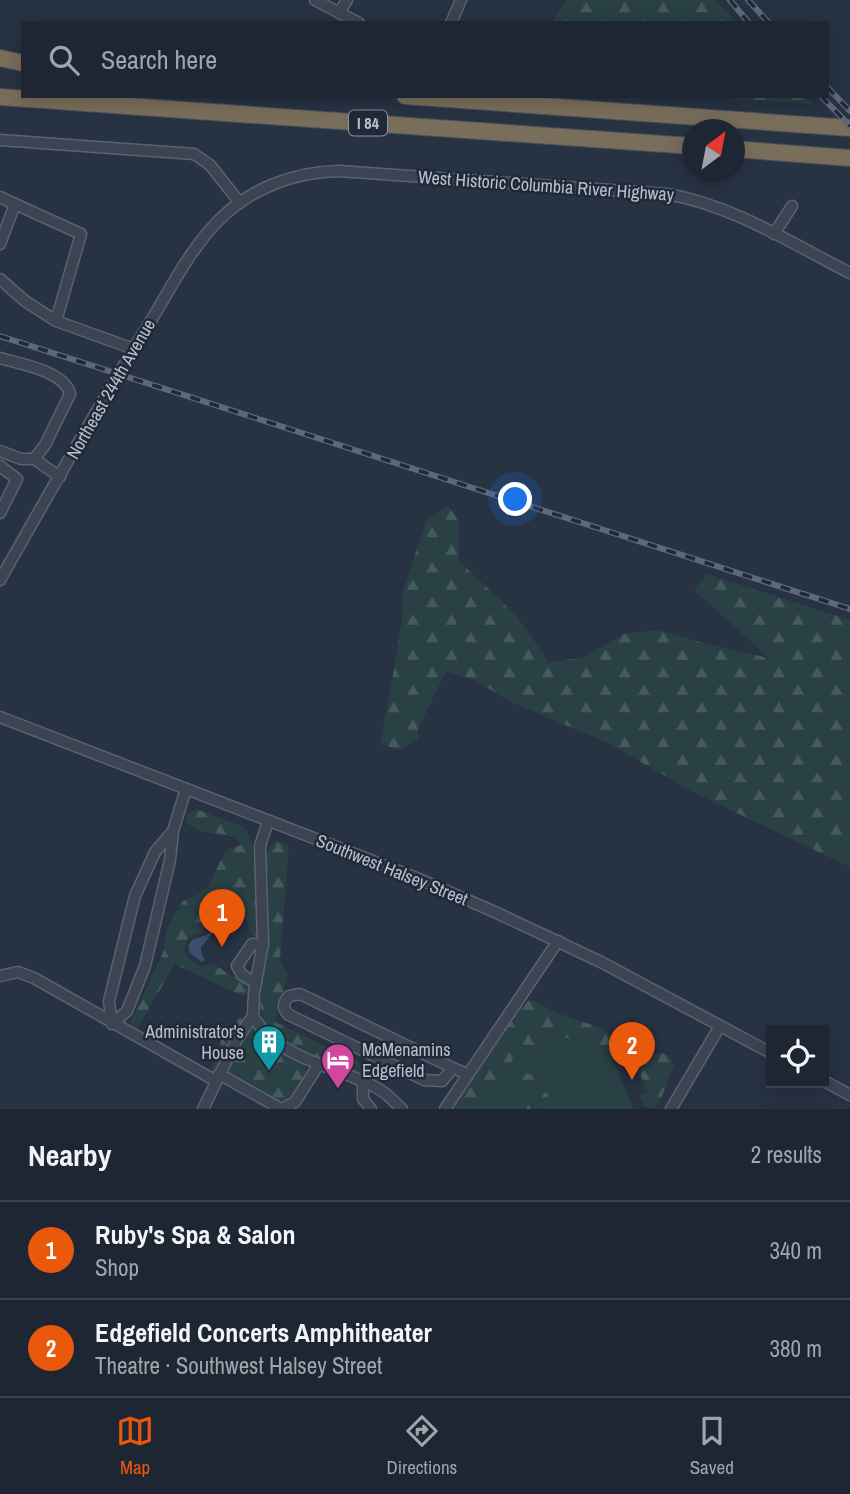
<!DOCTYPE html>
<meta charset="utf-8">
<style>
body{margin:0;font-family:"Archivo Narrow",sans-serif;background:#2a323e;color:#f1f3f6}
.controls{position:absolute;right:21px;bottom:21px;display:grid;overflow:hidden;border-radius:0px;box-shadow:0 4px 18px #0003}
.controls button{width:63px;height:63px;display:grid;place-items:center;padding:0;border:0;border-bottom:2px solid #3b434d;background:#1d2632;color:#f1f3f6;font:35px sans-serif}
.compass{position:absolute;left:682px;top:119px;width:63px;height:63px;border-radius:50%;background:#1d2632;box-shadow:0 4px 18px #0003;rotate:32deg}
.you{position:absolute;left:516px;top:500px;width:24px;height:24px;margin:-18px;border:5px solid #fff;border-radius:50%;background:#1a73e8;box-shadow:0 0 0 10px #1a73e833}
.badge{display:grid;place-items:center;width:46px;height:46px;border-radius:50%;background:#ea580c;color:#fff;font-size:23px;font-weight:700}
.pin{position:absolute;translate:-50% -58px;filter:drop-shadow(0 2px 4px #0008)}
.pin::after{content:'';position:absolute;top:37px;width:24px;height:21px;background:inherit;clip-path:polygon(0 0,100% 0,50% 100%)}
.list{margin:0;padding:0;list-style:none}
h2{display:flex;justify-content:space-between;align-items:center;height:91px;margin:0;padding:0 28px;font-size:30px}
h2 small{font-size:23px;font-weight:400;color:#a0a5ac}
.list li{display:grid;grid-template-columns:46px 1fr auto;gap:21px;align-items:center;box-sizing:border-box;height:98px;padding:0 28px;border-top:2px solid #3b434d}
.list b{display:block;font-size:26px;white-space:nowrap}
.list p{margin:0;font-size:23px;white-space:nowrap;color:#a0a5ac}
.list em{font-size:23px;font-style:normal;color:#a0a5ac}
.icon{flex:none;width:38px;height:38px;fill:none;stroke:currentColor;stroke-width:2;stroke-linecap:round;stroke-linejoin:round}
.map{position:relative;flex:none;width:850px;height:1109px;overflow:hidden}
.search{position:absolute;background:#1d2632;box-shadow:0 4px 18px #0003;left:21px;right:21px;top:21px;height:77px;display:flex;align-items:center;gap:18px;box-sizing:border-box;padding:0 24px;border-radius:0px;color:#a0a5ac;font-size:26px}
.sheet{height:287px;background:#1d2632}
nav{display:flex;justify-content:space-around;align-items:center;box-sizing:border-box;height:98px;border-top:2px solid #3b434d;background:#1d2632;font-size:19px;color:#a0a5ac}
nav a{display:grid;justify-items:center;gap:4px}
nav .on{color:#ea580c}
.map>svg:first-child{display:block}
.grass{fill:#294044}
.forest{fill:url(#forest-firs)}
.water{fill:#3d4e6c}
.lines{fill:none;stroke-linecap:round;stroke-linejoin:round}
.minor-casing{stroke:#5a6270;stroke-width:13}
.highway-casing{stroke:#464f5d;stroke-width:18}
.minor{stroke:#3c4453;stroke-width:10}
.highway{stroke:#796e59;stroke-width:16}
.rail-casing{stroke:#5e687a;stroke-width:6}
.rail{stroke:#202938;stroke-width:3.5;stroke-dasharray:10;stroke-linecap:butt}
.labels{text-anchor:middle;stroke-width:5;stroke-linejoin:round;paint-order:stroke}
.shield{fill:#202938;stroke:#8b93a0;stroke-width:2}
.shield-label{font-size:16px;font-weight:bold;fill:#b9c0cd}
.street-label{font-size:18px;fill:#b9c0cd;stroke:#202938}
.poi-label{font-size:18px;fill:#b9c0cd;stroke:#202938;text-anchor:end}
</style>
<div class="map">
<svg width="850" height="1109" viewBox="0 0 850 1109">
<defs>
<pattern id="forest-firs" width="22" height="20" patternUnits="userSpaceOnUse" patternTransform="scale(1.75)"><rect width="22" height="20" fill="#294044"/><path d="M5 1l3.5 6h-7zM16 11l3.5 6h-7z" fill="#465a5e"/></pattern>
</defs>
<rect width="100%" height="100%" fill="#273243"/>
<!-- grass -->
<path class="grass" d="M542 1029C566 1038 593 1044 613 1061L634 1109H541L545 1104 536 1083 521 1109H458L494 1050 540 1041 535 1032Z"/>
<!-- forest -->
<g class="forest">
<path d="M566 0H716L737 23H551Z"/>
<path d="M701 96H805L812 104Z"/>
<path d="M448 506 459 521V561L516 615 549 662 585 657 623 634 658 630 700 642 769 658 694 590 707 574 850 620V867L691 791 608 743 511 702 476 681 446 671 418 729V740L399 750 380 744 394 669 402 617 403 591 426 521Z"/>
<path d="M196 809 244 827 252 841 258 903V938L252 935 246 919H240L236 927 233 926 228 916 216 912 206 919 204 932C192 936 182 939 185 953L192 961 203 967 211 963 247 984 249 989 244 997 175 964 136 1030 130 1023 164 950 167 928 173 916 183 901 197 895 208 886 224 854 230 848 241 845 240 842C225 828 199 839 186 821L188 814Z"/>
<path d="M278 840 289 846 280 959 288 975 275 1022 387 1076 383 1083C373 1080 363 1073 353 1070 324 1058 283 1050 264 1021 253 1004 270 957 268 932 268 915 269 900 269 883 269 876 266 869 266 862 266 853 270 843 278 840Z"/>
<path d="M534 1000 554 1012 598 1027 642 1055 661 1053 669 1055 674 1065 659 1104 652 1109 644 1106 639 1096 648 1092 636 1065 627 1068 622 1057 613 1061 584 1044 542 1029 535 1033C541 1045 546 1053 534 1063L522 1058 513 1059 495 1092 481 1099 472 1109H451L522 1006 528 1001Z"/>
<path d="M241 1017 248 1018 304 1064 306 1071C300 1083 294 1099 280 1101L232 1076 213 1074 212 1064 216 1061 221 1064 227 1051H221L219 1048 221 1040 228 1037 230 1028Z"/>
<path d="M526 1073 532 1075 538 1088 548 1094V1100L541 1109H511L519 1080Z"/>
</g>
<!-- water -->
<path class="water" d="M218 916 224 919C214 926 211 938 201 947V952L205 960 202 962 190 953 188 946 192 940 209 934 211 929 210 921Z"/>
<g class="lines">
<!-- minor casing -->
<g class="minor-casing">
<g id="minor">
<path d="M315 0 359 23"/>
<path d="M339 13 347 0"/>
<path d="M451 23 461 0"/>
<path d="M0 140 194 154 210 165 240 203"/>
<path d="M0 197 15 204"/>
<path d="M774 234 792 206"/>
<path d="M0 244 15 204 81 234 56 321 134 349"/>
<path d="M0 279 25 301 56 321"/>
<path d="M0 358C20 364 65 371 70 394L45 445 34 459"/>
<path d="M0 451 21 459H34L60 477"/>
<path d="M0 466 17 479 0 513"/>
<path d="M0 580C49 494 98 406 150 322 171 288 190 249 219 220 251 188 294 172 339 171L667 194C732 205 791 243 850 273"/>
<path d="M0 717 417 878 497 913 601 962 771 1053"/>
<path d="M173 831 155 852 135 896 109 1001 112 1024 127 1011 145 966 170 860 173 831 186 789"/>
<path d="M0 976 18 972 34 978 216 1081"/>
<path d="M256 983 242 975 237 966 252 944 263 945"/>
<path d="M253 1016C278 1060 337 1066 377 1088 387 1093 394 1102 402 1109"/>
<path d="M453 1068 300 994 289 996C283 1002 282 1009 289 1015L424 1080 442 1081 453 1068 467 1074"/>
<path d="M219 1074 281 1109"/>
<path d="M824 1081 850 1095"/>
<path d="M363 1083V1099L371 1109"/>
<path d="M203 1109 237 1039 253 1016 254 993 263 942 260 846 268 821"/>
<path d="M282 1109 295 1102 319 1064"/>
<path d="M445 1109 558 941"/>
<path d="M671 1109 720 1026"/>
</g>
</g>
<!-- highway casing -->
<g class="highway-casing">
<g id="highway">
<path d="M0 58 23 63"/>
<path d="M405 96 850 128"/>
<path d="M0 97 692 146"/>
<path d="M734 149 850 158"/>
</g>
</g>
<!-- minor -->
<use href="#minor" class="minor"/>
<!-- highway -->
<use href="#highway" class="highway"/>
<!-- rail casing -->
<g class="rail-casing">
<g id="rail">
<path d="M730 0 749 23"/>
<path d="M748 0 769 23"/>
<path d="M827 87 850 111"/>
<path d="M821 96 850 126"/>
<path d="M0 336 850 609"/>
</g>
</g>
<!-- rail -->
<use href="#rail" class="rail"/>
</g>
<!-- icons -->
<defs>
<g id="building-pin" transform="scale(1.75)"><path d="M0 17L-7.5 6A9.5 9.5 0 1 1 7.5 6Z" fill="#0f9aa8" stroke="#202938"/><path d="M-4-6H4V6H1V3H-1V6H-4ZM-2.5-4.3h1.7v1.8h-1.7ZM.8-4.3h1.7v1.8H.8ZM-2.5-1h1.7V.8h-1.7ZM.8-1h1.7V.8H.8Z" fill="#fff"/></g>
<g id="hotel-pin" transform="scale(1.75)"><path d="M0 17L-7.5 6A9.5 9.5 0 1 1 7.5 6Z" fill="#d1479c" stroke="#202938"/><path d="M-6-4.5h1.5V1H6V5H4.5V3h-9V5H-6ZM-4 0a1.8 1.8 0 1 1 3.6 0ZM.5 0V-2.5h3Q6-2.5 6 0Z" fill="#fff"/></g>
</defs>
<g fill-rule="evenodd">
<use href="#building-pin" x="269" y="1042"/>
<use href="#hotel-pin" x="338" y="1060"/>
</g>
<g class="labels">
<!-- shield labels -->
<rect class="shield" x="349" y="110.5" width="38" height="25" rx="5"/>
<g class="shield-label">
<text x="368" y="129">I 84</text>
</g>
<!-- street labels -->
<g class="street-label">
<text transform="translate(546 186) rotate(4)" y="6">West Historic Columbia River Highway</text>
<text transform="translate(111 389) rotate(-60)" y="6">Northeast 244th Avenue</text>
<text transform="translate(392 870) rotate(22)" y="6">Southwest Halsey Street</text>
</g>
<!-- poi labels -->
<g class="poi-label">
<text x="244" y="1038">Administrator's<tspan x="244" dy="21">House</tspan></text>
<text x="362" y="1056" text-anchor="start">McMenamins<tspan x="362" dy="21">Edgefield</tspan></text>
</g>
</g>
</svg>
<div class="controls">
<button><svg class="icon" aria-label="locate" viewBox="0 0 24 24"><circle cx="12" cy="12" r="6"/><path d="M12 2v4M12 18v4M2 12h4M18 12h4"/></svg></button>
</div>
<svg class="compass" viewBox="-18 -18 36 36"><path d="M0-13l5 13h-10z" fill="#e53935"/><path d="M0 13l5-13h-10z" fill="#a0a5ac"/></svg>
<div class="you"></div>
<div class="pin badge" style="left:222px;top:947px">1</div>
<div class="pin badge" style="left:632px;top:1080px">2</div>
<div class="search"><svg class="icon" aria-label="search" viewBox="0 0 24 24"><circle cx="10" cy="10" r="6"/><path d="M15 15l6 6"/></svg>Search here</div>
</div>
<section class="sheet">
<h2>Nearby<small>2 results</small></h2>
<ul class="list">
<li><span class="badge">1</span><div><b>Ruby's Spa &amp; Salon</b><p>Shop</p></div><em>340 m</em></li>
<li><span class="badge">2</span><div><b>Edgefield Concerts Amphitheater</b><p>Theatre · Southwest Halsey Street</p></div><em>380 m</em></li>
</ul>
</section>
<nav>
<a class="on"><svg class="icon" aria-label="map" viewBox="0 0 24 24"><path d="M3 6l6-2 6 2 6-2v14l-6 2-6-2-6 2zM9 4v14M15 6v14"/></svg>Map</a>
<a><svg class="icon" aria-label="directions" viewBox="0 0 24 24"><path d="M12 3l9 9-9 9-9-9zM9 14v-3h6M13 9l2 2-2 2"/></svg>Directions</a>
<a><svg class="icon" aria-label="saved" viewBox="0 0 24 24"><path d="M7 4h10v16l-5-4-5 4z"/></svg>Saved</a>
</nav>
